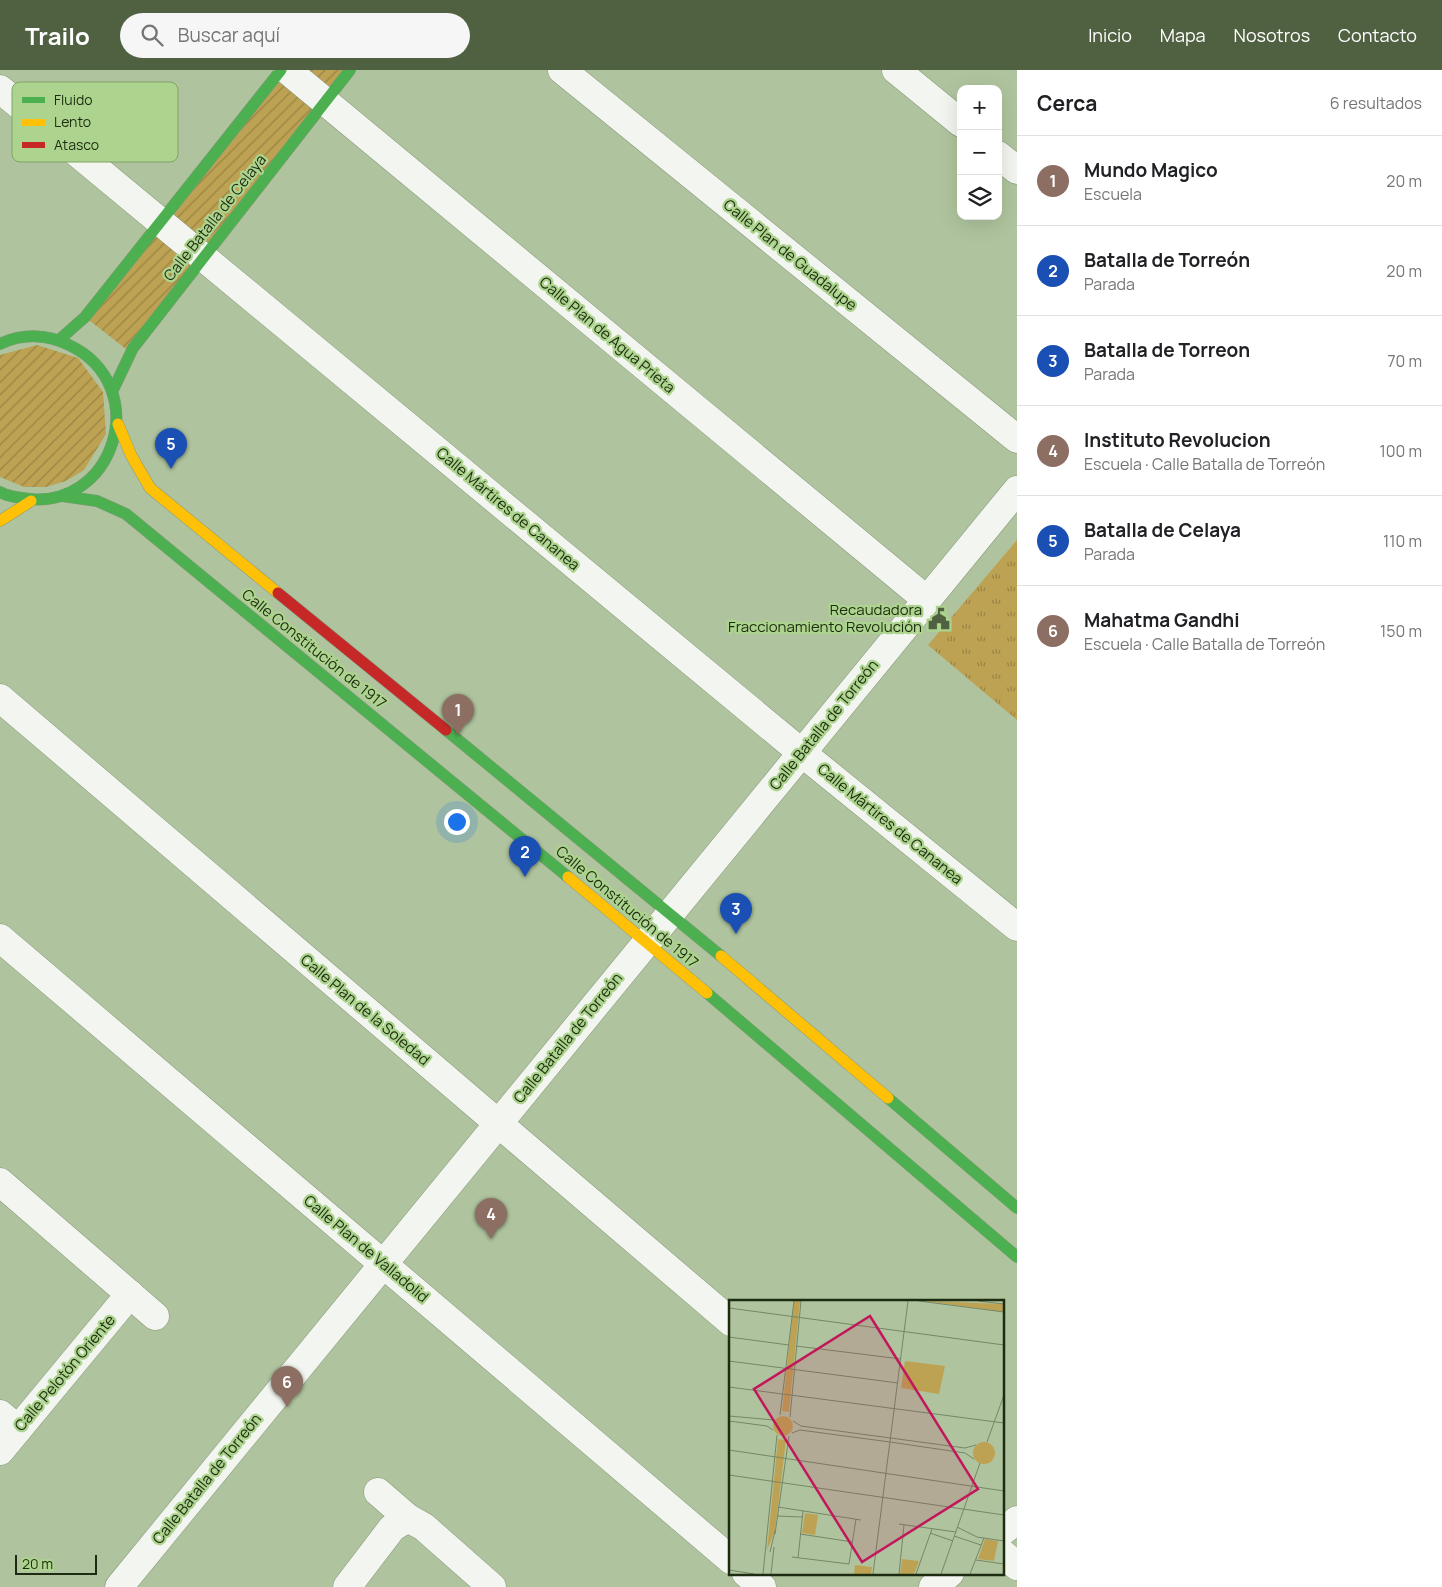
<!DOCTYPE html>
<html lang="es">
<meta charset="utf-8">
<style>
body{margin:0;font-family:Manrope,sans-serif;background:#f6f6f6;color:#202124}
.controls{position:absolute;right:15px;top:15px;display:grid;overflow:hidden;border-radius:10px;box-shadow:0 5px 20px #0002}
.controls button{width:45px;height:45px;display:grid;place-items:center;padding:0;border:0;border-bottom:1px solid #e0e0e0;background:#fff;color:#202124;font:25px sans-serif}
.scale{position:absolute;left:15px;bottom:12px;width:82px;box-sizing:border-box;padding-left:5px;border:2px solid #1d2c10;border-top:0;font-size:14px;line-height:18px;white-space:nowrap;color:#1d2c10;-webkit-text-stroke:4px #add48e;paint-order:stroke}
.you{position:absolute;left:456px;top:751px;width:18px;height:18px;margin:-12px;border:4px solid #fff;border-radius:50%;background:#1a73e8;box-shadow:0 0 0 8px #1a73e833}
.badge{display:grid;place-items:center;width:32px;height:32px;border-radius:50%;background:#506142;color:#fff;font-size:16px;font-weight:700}
.pin{position:absolute;translate:-50% -41px;filter:drop-shadow(0 1px 2px #0008)}
.pin::after{content:'';position:absolute;top:26px;width:18px;height:15px;background:inherit;clip-path:polygon(0 0,100% 0,50% 100%)}
.list{margin:0;padding:0;list-style:none}
h2{display:flex;justify-content:space-between;align-items:center;height:65px;margin:0;padding:0 20px;font-size:21px}
h2 small{font-size:16px;font-weight:400;color:#757577}
.list li{display:grid;grid-template-columns:32px 1fr auto;gap:15px;align-items:center;box-sizing:border-box;height:90px;padding:0 20px;border-top:1px solid #e0e0e0}
.list b{display:block;font-size:19px;white-space:nowrap}
.list p{margin:0;font-size:16px;white-space:nowrap;color:#757577}
.list em{font-size:16px;font-style:normal;color:#757577}
.icon{flex:none;width:28px;height:28px;fill:none;stroke:currentColor;stroke-width:2;stroke-linecap:round;stroke-linejoin:round}
.map{position:relative;flex:none;width:1017px;height:1517px;overflow:hidden}
header{display:flex;align-items:center;gap:30px;box-sizing:border-box;height:70px;padding:0 25px;background:#506142;color:#fff}
header strong{font-size:24px}
nav{display:flex;gap:28px;margin-inline-start:auto;font-size:18px}
.search{width:350px;height:45px;background:#f6f6f6;display:flex;align-items:center;gap:12px;box-sizing:border-box;padding:0 18px;border-radius:28px;color:#757577;font-size:19px}
main{display:flex}
aside{flex:1;background:#fff}
.map>svg:first-child{display:block}
.park{fill:url(#park-tufts)}
.garden{fill:url(#garden-furrows)}
.lines{fill:none;stroke-linecap:round;stroke-linejoin:round}
.street-casing{stroke:#88997b;stroke-width:29}
.fast-casing{stroke:#88997b;stroke-width:12}
.slow-casing{stroke:#88997b;stroke-width:12}
.jam-casing{stroke:#88997b;stroke-width:12}
.street{stroke:#f3f6f0;stroke-width:28}
.fast{stroke:#4caf50;stroke-width:11}
.slow{stroke:#ffc107;stroke-width:11}
.jam{stroke:#c62828;stroke-width:11}
.labels{text-anchor:middle;stroke-width:4.5;stroke-linejoin:round;paint-order:stroke}
.street-label{font-size:15px;fill:#1d2c10;stroke:#add48e}
.poi-label{font-size:15px;fill:#1d2c10;stroke:#add48e;text-anchor:end}
.inset-road{fill:none;stroke:#758765;stroke-width:1}
.view{fill:#c2185b;fill-opacity:0.15;stroke:#c2185b;stroke-width:2.5}
.inset-edge{fill:none;stroke:#1d2c10;stroke-width:2.5}
.key{fill:#add48e;stroke:#82a268;stroke-width:1}
.key-label{font-size:14px;fill:#1d2c10}
</style>
<header>
<strong>Trailo</strong>
<div class="search"><svg class="icon" aria-label="search" viewBox="0 0 24 24"><circle cx="10" cy="10" r="6"/><path d="M15 15l6 6"/></svg>Buscar aquí</div>
<nav><a>Inicio</a><a>Mapa</a><a>Nosotros</a><a>Contacto</a></nav>
</header>
<main>
<div class="map">
<svg width="1017" height="1517" viewBox="0 0 1017 1517">
<defs>
<pattern id="park-tufts" width="24" height="20" patternUnits="userSpaceOnUse" patternTransform="scale(1.25)"><rect width="24" height="20" fill="#bea253"/><path d="M3 7l-1-3M5 7V3M7 7l1-3M15 17l-1-3M17 17v-4M19 17l1-3" fill="none" stroke="#9a8443"/></pattern>
<pattern id="garden-furrows" width="10" height="10" patternUnits="userSpaceOnUse" patternTransform="scale(1.25)"><rect width="10" height="10" fill="#bea253"/><path d="M-1 1l2-2M0 10L10 0M9 11l2-2" fill="none" stroke="#9a8443"/></pattern>
</defs>
<rect width="100%" height="100%" fill="#afc49e"/>
<!-- park -->
<path class="park" d="M1017 470V650L928 575Z"/>
<!-- garden -->
<g class="garden">
<path d="M281 0H344L126 279 85 247Z"/>
<path d="M37 275 78 288 103 322 106 364 84 400 66 411 46 417H24L0 407V285Z"/>
</g>
<g class="lines">
<!-- street casing -->
<g class="street-casing">
<g id="street">
<path d="M287 0 927 530"/>
<path d="M562 0 1017 369"/>
<path d="M896 0 961 53"/>
<path d="M0 19 802 683 1017 857"/>
<path d="M998 85 1017 100"/>
<path d="M0 628 731 1252"/>
<path d="M0 868 731 1490"/>
<path d="M0 1112 155 1246"/>
<path d="M0 1344 18 1359"/>
<path d="M0 1381 130 1224"/>
<path d="M378 1422 408 1448 424 1457 492 1517"/>
<path d="M1003 1461 1017 1450"/>
<path d="M1003 1484 1017 1496"/>
<path d="M746 1503 762 1517"/>
<path d="M119 1517 1017 420"/>
<path d="M347 1517 392 1458 408 1448"/>
<path d="M933 1517 950 1503"/>
</g>
</g>
<!-- fast casing -->
<g class="fast-casing">
<g id="fast">
<path d="M59 270 85 247 281 0"/>
<path d="M0 274C22 263 47 264 69 275 155 316 114 444 22 428 14 427 7 426 0 422"/>
<path d="M113 320 133 278 350 0"/>
<path d="M62 426 97 431 126 444 568 807"/>
<path d="M446 660 721 886"/>
<path d="M707 923 1017 1187"/>
<path d="M888 1028 1017 1138"/>
</g>
</g>
<!-- slow casing -->
<g class="slow-casing">
<g id="slow">
<path d="M118 354 131 385 150 418 278 523"/>
<path d="M0 451 31 431"/>
<path d="M568 807 707 923"/>
<path d="M721 886 888 1028"/>
</g>
</g>
<!-- jam casing -->
<g class="jam-casing">
<path id="jam" d="M278 523 446 660"/>
</g>
<!-- street -->
<use href="#street" class="street"/>
<!-- fast -->
<use href="#fast" class="fast"/>
<!-- slow -->
<use href="#slow" class="slow"/>
<!-- jam -->
<use href="#jam" class="jam"/>
</g>
<!-- icons -->
<defs>
<g id="civic-bare" transform="scale(1.725)"><path d="M-.6-6.5H3V-4.5H.6V-3L4-1V1h2V6H-6V1h2V-1L-.6-3ZM-1.2 2.5V6h2.4V2.5Z" fill="#506142" stroke="#add48e" stroke-width="2.5" paint-order="stroke"/></g>
</defs>
<g fill-rule="evenodd">
<use href="#civic-bare" x="939" y="549"/>
</g>
<g class="labels">
<!-- street labels -->
<g class="street-label">
<text transform="translate(215 148) rotate(-52)" y="5">Calle Batalla de Celaya</text>
<text transform="translate(790 185) rotate(39)" y="5">Calle Plan de Guadalupe</text>
<text transform="translate(607 265) rotate(40)" y="5">Calle Plan de Agua Prieta</text>
<text transform="translate(508 439) rotate(40)" y="5">Calle Mártires de Cananea</text>
<text transform="translate(314 579) rotate(39)" y="5">Calle Constitución de 1917</text>
<text transform="translate(824 655) rotate(-51)" y="5">Calle Batalla de Torreón</text>
<text transform="translate(890 754) rotate(39)" y="5">Calle Mártires de Cananea</text>
<text transform="translate(627 837) rotate(40)" y="5">Calle Constitución de 1917</text>
<text transform="translate(365 940) rotate(40)" y="5">Calle Plan de la Soledad</text>
<text transform="translate(568 968) rotate(-51)" y="5">Calle Batalla de Torreón</text>
<text transform="translate(366 1179) rotate(40)" y="5">Calle Plan de Valladolid</text>
<text transform="translate(65 1303) rotate(-50)" y="5">Calle Pelotón Oriente</text>
<text transform="translate(207 1409) rotate(-51)" y="5">Calle Batalla de Torreón</text>
</g>
<!-- poi labels -->
<g class="poi-label">
<text x="922" y="545">Recaudadora<tspan x="922" dy="17">Fraccionamiento Revolución</tspan></text>
</g>
</g>
<!-- overview -->
<g transform="translate(729 1230)">
<rect width="275" height="275" fill="#afc49e"/>
<path d="M176 61 216 66 210 94 172 88ZM76 213 89 215 86 235 73 233ZM256 239 269 241 265 261 249 259ZM173 259 190 261 185 274H171ZM126 265 143 267 142 274H125Z" fill="#bea253"/>
<path d="M65 1H71L60 112 53 111ZM197 1 275 4V12ZM44 126a10 10 0 1 1 20 0a10 10 0 1 1-20 0ZM49 139 57 140 46 231 38 250ZM244 153a11 11 0 1 1 22 0a11 11 0 1 1-22 0Z" fill="#bea253"/>
<path class="inset-road" d="M190 1 275 12M249 1 275 4M0 8 275 45M0 37 60 45M67 46 172 59M0 61 169 83M0 87 275 123M51 115 65 1M0 116 45 120M61 117 72 1M0 121 38 126 44 130M64 121 72 126 236 148 247 145M63 133 71 130 161 142 236 153 245 159M258 142 275 95M0 150 275 191M0 175 275 215M49 207 132 220M48 216 73 217M170 224 227 232M228 227 248 237 275 241M201 233 224 241M46 234 60 136M71 234 124 242M225 236 252 245M41 252 46 231M63 257 120 264 127 219M69 258 74 211M247 260 275 264M0 270 25 274M34 274 48 135M42 274 45 247M144 274 179 1M170 274 175 225M187 274 203 229M212 274 251 163M241 274 255 238"/>
<path class="view" d="M141 16 249 189 133 262 25 89Z"/>
<rect width="275" height="275" class="inset-edge"/>
</g>
<!-- legend -->
<rect x="12" y="12" width="166" height="80" rx="8" class="key"/>
<rect x="22" y="27" width="23" height="6" fill="#4caf50"/>
<rect x="22" y="49" width="23" height="7" fill="#ffc107"/>
<rect x="22" y="72" width="23" height="6" fill="#c62828"/>
<g class="key-label">
<text x="54" y="35">Fluido</text>
<text x="54" y="57">Lento</text>
<text x="54" y="80">Atasco</text>
</g>
</svg>
<div class="controls">
<button>+</button>
<button>−</button>
<button><svg class="icon" aria-label="layers" viewBox="0 0 24 24"><path d="M12 4l9 5-9 5-9-5zM3 14l9 5 9-5"/></svg></button>
</div>
<div class="scale">20 m</div>
<div class="you"></div>
<div class="pin badge" style="left:458px;top:665px;background:#8d6e63">1</div>
<div class="pin badge" style="left:525px;top:807px;background:#1a4fb4">2</div>
<div class="pin badge" style="left:736px;top:864px;background:#1a4fb4">3</div>
<div class="pin badge" style="left:491px;top:1169px;background:#8d6e63">4</div>
<div class="pin badge" style="left:171px;top:399px;background:#1a4fb4">5</div>
<div class="pin badge" style="left:287px;top:1337px;background:#8d6e63">6</div>
</div>
<aside>
<h2>Cerca<small>6 resultados</small></h2>
<ul class="list">
<li><span class="badge" style="background:#8d6e63">1</span><div><b>Mundo Magico</b><p>Escuela</p></div><em>20 m</em></li>
<li><span class="badge" style="background:#1a4fb4">2</span><div><b>Batalla de Torreón</b><p>Parada</p></div><em>20 m</em></li>
<li><span class="badge" style="background:#1a4fb4">3</span><div><b>Batalla de Torreon</b><p>Parada</p></div><em>70 m</em></li>
<li><span class="badge" style="background:#8d6e63">4</span><div><b>Instituto Revolucion</b><p>Escuela · Calle Batalla de Torreón</p></div><em>100 m</em></li>
<li><span class="badge" style="background:#1a4fb4">5</span><div><b>Batalla de Celaya</b><p>Parada</p></div><em>110 m</em></li>
<li><span class="badge" style="background:#8d6e63">6</span><div><b>Mahatma Gandhi</b><p>Escuela · Calle Batalla de Torreón</p></div><em>150 m</em></li>
</ul>
</aside>
</main>
